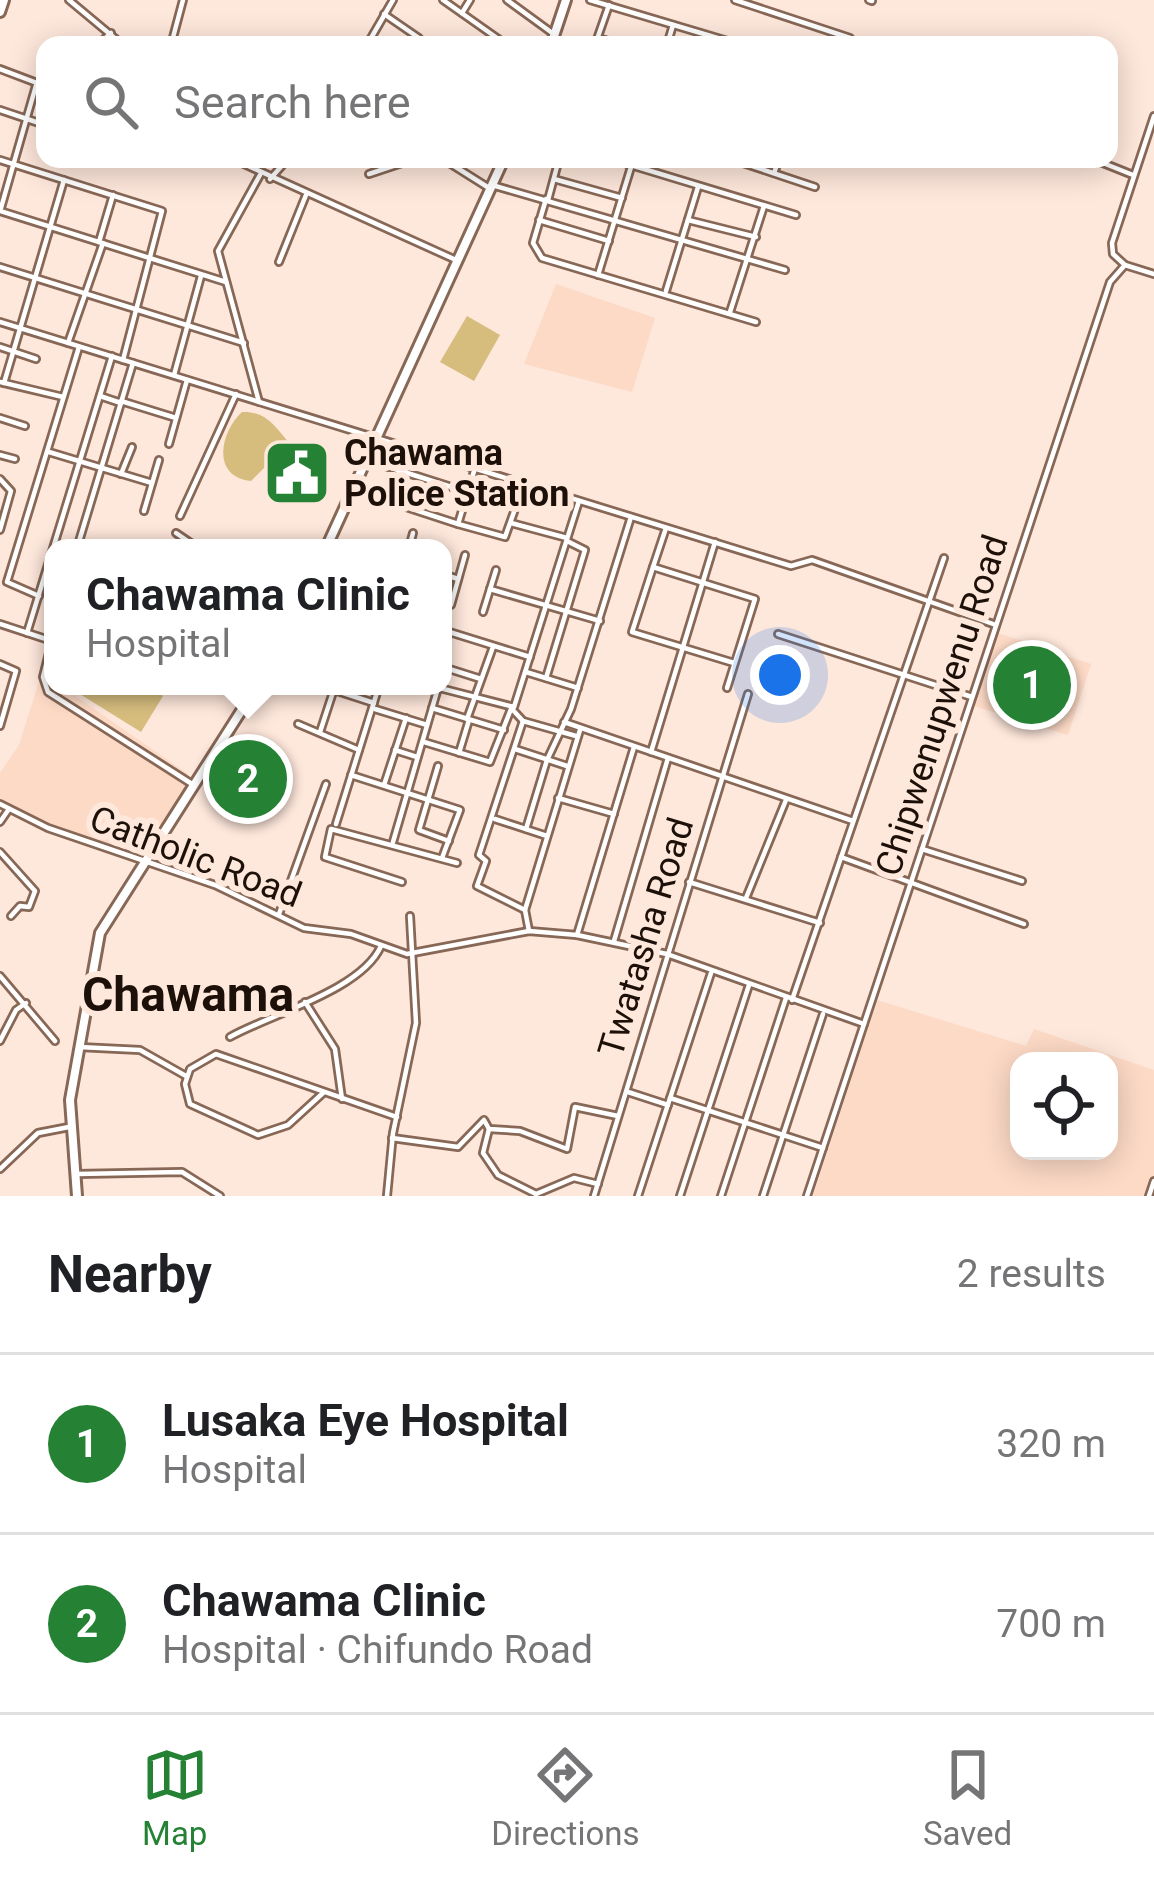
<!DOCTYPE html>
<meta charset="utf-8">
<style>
body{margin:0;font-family:Roboto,sans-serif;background:#f6f6f6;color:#202124}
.controls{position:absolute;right:36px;bottom:36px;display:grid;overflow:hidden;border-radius:24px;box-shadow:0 6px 30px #0003}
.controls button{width:108px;height:108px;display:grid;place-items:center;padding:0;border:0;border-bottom:3px solid #e0e0e0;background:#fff;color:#202124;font:60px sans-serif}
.you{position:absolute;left:780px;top:675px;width:42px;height:42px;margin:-30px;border:9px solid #fff;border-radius:50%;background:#1a73e8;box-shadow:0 0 0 18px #1a73e833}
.badge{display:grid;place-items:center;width:78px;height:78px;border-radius:50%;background:#258234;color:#fff;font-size:39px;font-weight:700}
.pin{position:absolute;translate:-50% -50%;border:6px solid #fff;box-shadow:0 3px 12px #0006}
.popup{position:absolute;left:44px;top:539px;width:408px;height:156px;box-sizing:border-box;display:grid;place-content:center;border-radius:24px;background:#fff;filter:drop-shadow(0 3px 9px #0005);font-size:39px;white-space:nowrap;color:#757577}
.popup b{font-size:45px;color:#202124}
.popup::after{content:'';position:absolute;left:50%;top:100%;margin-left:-24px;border:24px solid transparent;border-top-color:#fff}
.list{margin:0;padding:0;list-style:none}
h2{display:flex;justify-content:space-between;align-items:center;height:156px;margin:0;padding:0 48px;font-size:51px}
h2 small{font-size:39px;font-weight:400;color:#757577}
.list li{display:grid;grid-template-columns:78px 1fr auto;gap:36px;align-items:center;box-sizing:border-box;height:180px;padding:0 48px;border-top:3px solid #e0e0e0}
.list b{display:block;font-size:45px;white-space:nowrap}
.list p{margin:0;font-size:39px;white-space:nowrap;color:#757577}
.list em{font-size:39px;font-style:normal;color:#757577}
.icon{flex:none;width:66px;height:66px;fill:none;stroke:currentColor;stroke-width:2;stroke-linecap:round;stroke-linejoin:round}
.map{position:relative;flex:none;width:1154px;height:1196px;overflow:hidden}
.search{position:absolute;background:#fff;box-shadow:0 6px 30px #0003;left:36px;right:36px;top:36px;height:132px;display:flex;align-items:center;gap:30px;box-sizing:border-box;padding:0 42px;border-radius:24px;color:#757577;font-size:45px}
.sheet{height:516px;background:#fff}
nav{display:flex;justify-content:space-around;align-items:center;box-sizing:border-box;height:168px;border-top:3px solid #e0e0e0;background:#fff;font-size:33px;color:#757577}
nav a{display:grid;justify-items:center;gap:6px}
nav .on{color:#258234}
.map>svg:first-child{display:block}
.built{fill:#fddac6;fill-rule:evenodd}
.green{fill:#d6bd7e}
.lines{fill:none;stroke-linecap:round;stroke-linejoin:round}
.minor-casing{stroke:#876755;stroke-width:10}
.tertiary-casing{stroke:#876755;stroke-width:14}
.minor{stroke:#fff;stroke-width:4.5}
.tertiary{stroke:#fff;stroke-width:8}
.labels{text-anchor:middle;stroke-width:12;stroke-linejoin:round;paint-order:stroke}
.poi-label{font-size:36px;font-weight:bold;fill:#1c1009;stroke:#fee7db;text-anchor:start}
.street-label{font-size:36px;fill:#1c1009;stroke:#fee7db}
.district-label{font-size:48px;font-weight:bold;fill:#1c1009;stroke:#fee7db}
</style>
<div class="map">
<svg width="1154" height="1196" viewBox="0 0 1154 1196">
<rect width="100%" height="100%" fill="#fee7db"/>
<!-- built -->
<g class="built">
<path d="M556 284 655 318 632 392 524 364Z"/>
<path d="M998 633 1091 664 1068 735 974 706Z"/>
<path d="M42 672 53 686H61L188 774 183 781 188 784 144 851 72 835 0 799V773L19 745Z"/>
<path d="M877 1000 1026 1046 1034 1029 1154 1070V1196H813ZM1019 1061H1109V1151H1019Z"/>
</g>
<!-- green -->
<g class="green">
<path d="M467 316 500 335 474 381 440 362Z"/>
<path d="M242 412C266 411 275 426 289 443L251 481C211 477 220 432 242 412Z"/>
<path d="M78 686H147L163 696 141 732 75 691Z"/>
</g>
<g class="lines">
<!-- minor casing -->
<g class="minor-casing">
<g id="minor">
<path d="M69 0 123 45"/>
<path d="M443 0 507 45"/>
<path d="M507 0 555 35"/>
<path d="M590 0 741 45"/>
<path d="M735 0 850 38"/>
<path d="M869 0 872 1"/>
<path d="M462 13 470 0"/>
<path d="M384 14 419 38"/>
<path d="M598 38 622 45"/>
<path d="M98 45 111 33"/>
<path d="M171 45 183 0"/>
<path d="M367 45 393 0"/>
<path d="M595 45 609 5"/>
<path d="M667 45 673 25"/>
<path d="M0 69 45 86"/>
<path d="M0 110 45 125"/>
<path d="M233 159 456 260"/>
<path d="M443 159 489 188"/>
<path d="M611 159 796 215"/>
<path d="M731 159 815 187"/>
<path d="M1093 159 1133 175"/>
<path d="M0 160 162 211 123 360"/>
<path d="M774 173 779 159"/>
<path d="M369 174 414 159"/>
<path d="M270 179 288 159"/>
<path d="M554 179 622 198"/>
<path d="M492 185 785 270"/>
<path d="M546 199 533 243 542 258 756 322"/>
<path d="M548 200 559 159"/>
<path d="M1 208 37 82"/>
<path d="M0 211 226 282"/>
<path d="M539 220 609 241"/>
<path d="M688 220 756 237"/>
<path d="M99 242 113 195"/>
<path d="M279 262 306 195"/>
<path d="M1125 265 1113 254 1112 243 1154 116"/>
<path d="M0 267 244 343"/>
<path d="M598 275 631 167"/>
<path d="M666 291 698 187"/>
<path d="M730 312 764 206"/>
<path d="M0 322 791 566 812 560 996 625"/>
<path d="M68 343 103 243"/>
<path d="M0 347 36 359"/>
<path d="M174 375 201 276"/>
<path d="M0 382 63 397"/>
<path d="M4 383 64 180"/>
<path d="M100 396 121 403"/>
<path d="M121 401 176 418"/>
<path d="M259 402 218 251 260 175"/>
<path d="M0 418 25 426"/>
<path d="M169 444 187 380"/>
<path d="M49 452 152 483"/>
<path d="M0 455 15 459"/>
<path d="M379 464 467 492"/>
<path d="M121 474 132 447"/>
<path d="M0 479 11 491 0 530"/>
<path d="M354 490 458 524 475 468"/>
<path d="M389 503 407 448"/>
<path d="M144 511 159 460"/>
<path d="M180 516 236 394"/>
<path d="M511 523 567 538"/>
<path d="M458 524 505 537 524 484"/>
<path d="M176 533 198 548"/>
<path d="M346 545 357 548"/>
<path d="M77 548 133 363"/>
<path d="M409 548 413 533"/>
<path d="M431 548V546"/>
<path d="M653 567 666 528"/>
<path d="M443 574 458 579"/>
<path d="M490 589 600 621"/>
<path d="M39 596 7 582 79 347"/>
<path d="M451 605 465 555"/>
<path d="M483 612 496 570"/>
<path d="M0 624 52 641"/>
<path d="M443 630 530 657"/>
<path d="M27 633 112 356"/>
<path d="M778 634 972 697"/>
<path d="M53 637 43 677 48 692 192 784"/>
<path d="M0 664 16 671 0 726"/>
<path d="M443 667 481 679"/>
<path d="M526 672 578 688"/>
<path d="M546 678 585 550 567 541"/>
<path d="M432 686 514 707 579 501"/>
<path d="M727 688 755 599 653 567 632 632 734 663"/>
<path d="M334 690 374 703"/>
<path d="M432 708 504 730"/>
<path d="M375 709 427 725"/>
<path d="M512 709 523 721 576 736"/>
<path d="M467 719 493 647"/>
<path d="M523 721 479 855 486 861 477 886 525 910"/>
<path d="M564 722 853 821"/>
<path d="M298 724 359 750"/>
<path d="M320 732 335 686"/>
<path d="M424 742 490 762 511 709"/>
<path d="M515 749 567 766"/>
<path d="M395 750 417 757"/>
<path d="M651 752 715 542"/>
<path d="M459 753 469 720"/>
<path d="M438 766 419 830 449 841"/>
<path d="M351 775 460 810 442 858"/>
<path d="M384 785 406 718"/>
<path d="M558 798 614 814"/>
<path d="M0 804 48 828 215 885 304 928 351 934 407 954 529 931 577 935 667 954 864 1024"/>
<path d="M495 819 547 836"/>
<path d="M0 822 9 809"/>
<path d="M336 824 379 686"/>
<path d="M526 829 547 760 571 709 631 517"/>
<path d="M393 842 438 688"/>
<path d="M922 849 1022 881"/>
<path d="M0 852 35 891 29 907 20 906 11 916"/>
<path d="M841 857 1024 924"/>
<path d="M402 882 325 857 331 829 457 863"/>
<path d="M689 882 820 923"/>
<path d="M746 898 786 800"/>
<path d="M279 914 326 784"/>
<path d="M529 931 525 910 580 730"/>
<path d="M577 935 634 747"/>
<path d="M614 941 668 758"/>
<path d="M0 976 55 1041"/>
<path d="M792 1000 944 558"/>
<path d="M305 1002 335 1049 342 1099"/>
<path d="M230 1037C271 1014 362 990 381 946"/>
<path d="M0 1041 16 1010 26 1003"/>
<path d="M79 1047 140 1050 186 1076"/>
<path d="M628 1092 668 1105"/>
<path d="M323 1093 288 1125 258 1135 190 1104 185 1084 190 1069 216 1054 397 1117"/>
<path d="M670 1098 823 1148"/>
<path d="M489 1129 483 1153 498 1175 536 1194"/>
<path d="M392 1138 458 1147 484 1120 489 1129 520 1131 567 1149 575 1107 618 1116"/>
<path d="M0 1169 38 1133 69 1127"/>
<path d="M77 1174 182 1172 220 1196"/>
<path d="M536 1194 574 1178 598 1184"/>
<path d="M387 1196 393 1133 416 1023 410 916"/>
<path d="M594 1196 748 694"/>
<path d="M638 1196 711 973"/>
<path d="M680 1196 749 985"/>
<path d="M721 1196 786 998"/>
<path d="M763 1196 823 1014"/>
<path d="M807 1196 1110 282 1125 265 1154 274"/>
<path d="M1149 1196 1154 1181"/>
</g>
</g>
<!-- tertiary casing -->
<g class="tertiary-casing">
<g id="tertiary">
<path d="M0 12 4 0"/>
<path d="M551 45 566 0"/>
<path d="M326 548 504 159"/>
<path d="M77 1196 70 1100 100 933 257 686"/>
</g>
</g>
<!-- minor -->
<use href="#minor" class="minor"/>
<!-- tertiary -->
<use href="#tertiary" class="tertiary"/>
</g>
<!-- icons -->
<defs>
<g id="civic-square" transform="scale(3.45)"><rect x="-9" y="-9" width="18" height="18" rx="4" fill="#258234" stroke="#fee7db"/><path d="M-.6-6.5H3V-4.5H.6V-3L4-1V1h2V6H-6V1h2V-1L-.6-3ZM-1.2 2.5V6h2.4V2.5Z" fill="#fff"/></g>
</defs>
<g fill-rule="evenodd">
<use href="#civic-square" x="297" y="473"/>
</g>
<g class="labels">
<!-- poi labels -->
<g class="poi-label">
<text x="344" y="465">Chawama<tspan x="344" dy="41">Police Station</tspan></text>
</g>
<!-- street labels -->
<g class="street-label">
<text transform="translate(941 705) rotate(-72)" y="13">Chipwenupwenu Road</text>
<text transform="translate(196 856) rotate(21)" y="13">Catholic Road</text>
<text transform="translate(645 937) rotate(-73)" y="13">Twatasha Road</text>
</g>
<!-- district labels -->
<g class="district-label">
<text x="188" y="1011">Chawama</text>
</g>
</g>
</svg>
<div class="controls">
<button><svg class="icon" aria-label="locate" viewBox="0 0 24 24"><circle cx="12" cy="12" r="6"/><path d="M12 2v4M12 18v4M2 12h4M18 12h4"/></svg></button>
</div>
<div class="you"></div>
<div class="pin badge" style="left:1032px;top:685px">1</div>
<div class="pin badge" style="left:248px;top:779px">2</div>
<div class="popup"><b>Chawama Clinic</b>Hospital</div>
<div class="search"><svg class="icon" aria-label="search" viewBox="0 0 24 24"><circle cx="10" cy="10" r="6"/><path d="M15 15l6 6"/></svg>Search here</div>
</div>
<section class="sheet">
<h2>Nearby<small>2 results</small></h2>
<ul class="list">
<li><span class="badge">1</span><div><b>Lusaka Eye Hospital</b><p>Hospital</p></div><em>320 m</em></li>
<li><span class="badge">2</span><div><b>Chawama Clinic</b><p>Hospital · Chifundo Road</p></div><em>700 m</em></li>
</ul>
</section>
<nav>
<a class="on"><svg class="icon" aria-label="map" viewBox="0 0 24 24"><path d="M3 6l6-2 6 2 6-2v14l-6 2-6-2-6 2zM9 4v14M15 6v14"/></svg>Map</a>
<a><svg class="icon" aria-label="directions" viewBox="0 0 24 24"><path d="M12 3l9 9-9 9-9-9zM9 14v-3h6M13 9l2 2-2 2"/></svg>Directions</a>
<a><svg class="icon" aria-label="saved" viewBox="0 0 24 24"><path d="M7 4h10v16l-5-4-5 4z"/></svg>Saved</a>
</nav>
